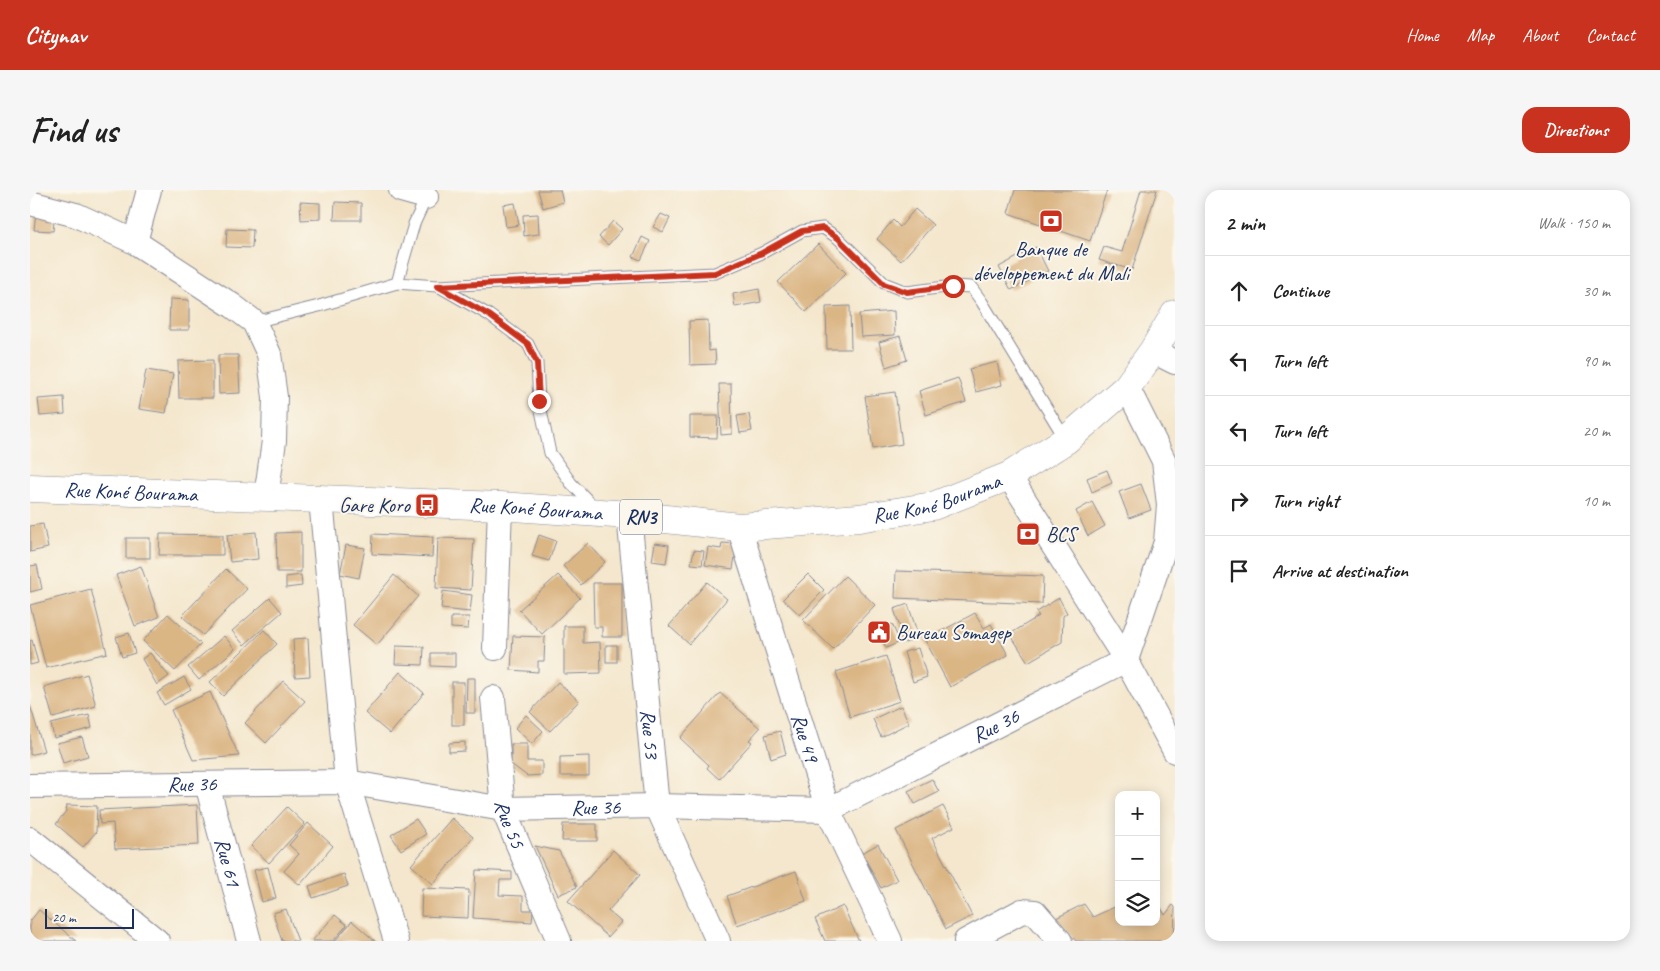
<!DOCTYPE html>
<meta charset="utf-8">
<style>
body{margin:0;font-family:Caveat,sans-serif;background:#f6f6f6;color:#222}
.controls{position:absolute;right:15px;bottom:15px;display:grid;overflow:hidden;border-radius:10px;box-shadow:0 2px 12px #0003}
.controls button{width:45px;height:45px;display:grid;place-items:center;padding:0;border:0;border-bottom:1px solid #e0e0e0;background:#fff;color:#222;font:25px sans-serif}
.scale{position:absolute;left:15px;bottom:12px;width:89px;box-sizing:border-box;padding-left:5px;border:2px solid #1b2f5e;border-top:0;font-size:14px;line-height:18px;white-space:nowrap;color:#1b2f5e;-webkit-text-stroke:4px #fbf7ec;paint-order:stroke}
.stop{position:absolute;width:15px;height:15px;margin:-11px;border:4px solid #c8321e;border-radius:50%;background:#fff}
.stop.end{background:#c8321e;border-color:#fff;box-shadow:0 1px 5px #0008}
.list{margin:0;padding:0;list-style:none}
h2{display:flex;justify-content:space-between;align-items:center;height:65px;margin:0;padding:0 20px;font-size:21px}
h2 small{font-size:16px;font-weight:400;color:#767676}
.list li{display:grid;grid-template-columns:32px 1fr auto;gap:15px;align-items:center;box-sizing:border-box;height:70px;padding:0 20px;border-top:1px solid #e0e0e0}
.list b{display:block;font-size:19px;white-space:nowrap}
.list em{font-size:16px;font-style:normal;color:#767676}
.icon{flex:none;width:28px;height:28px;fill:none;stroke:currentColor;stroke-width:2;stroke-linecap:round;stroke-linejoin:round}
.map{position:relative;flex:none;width:1145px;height:751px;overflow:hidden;border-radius:15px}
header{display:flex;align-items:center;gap:30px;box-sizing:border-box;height:70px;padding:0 25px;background:#c8321e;color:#fff}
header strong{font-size:24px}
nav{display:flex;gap:28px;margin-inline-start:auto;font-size:18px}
.intro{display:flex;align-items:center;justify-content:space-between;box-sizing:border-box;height:120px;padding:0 30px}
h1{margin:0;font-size:35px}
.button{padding:12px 22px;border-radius:15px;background:#c8321e;color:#fff;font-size:18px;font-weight:700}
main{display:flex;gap:30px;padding:0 30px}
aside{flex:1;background:#fff;border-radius:15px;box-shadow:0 2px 12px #0003}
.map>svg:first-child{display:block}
.building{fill:#dbb685}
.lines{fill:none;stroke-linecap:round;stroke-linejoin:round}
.service-casing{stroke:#888b96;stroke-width:13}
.minor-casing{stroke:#888b96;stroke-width:26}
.trunk-casing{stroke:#888b96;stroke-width:29}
.service{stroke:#fff;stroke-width:11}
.minor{stroke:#fff;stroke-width:24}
.trunk{stroke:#fff;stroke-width:28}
.route{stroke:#c8321e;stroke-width:6}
.labels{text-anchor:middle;stroke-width:4;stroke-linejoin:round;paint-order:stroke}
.shield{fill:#fbf7ec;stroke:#5e6b89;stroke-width:1}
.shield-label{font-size:20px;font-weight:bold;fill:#1b2f5e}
.poi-label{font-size:21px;fill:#1b2f5e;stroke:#fbf7ec;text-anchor:start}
.street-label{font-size:21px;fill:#1b2f5e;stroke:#fbf7ec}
</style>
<header>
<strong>Citynav</strong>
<nav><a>Home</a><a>Map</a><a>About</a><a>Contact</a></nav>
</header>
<div class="intro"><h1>Find us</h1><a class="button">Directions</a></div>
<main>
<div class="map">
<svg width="1145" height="751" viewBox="0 0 1145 751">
<rect width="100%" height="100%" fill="#fbf7ec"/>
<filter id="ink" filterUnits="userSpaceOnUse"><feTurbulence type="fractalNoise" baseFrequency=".02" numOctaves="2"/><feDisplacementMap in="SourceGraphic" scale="10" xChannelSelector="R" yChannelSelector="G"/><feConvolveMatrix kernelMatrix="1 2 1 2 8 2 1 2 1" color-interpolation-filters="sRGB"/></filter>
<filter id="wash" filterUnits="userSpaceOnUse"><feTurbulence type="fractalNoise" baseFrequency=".0096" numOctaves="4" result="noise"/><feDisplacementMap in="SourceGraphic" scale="20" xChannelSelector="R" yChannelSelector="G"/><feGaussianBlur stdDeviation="1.12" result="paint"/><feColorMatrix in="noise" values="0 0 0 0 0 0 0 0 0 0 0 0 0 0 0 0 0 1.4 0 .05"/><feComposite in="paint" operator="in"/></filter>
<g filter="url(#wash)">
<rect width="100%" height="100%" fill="#f4e7cd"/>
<g id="blocks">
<!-- building -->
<g class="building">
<path d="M508 0H530L533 12 513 18Z"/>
<path d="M985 0H1077L1060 51 978 23Z"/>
<path d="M1111 0H1127L1102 80 1069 70 1074 57 1092 62Z"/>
<path d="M270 12 290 13V29L271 30Z"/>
<path d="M305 12 331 13V30H304Z"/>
<path d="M485 13 489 35 476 37 473 15Z"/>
<path d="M885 19 903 35 871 71 847 49 863 30 870 37Z"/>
<path d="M6 22 25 23 23 41 4 40Z"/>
<path d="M508 24 509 44 494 46 493 25Z"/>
<path d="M631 24 640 28 633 42 623 37Z"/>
<path d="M583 31 592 39 578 55 569 47Z"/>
<path d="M197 39 223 40 222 58 196 57Z"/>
<path d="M612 47 620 51 611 70 603 67Z"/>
<path d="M788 54 816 83 776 122 748 92Z"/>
<path d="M1006 57 1018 81 981 100 969 77Z"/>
<path d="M729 99 731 112 705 117 703 104Z"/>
<path d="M140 109 159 110V140H139Z"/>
<path d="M820 116 821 159H797L796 117Z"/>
<path d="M864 121 865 145 831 147 829 124Z"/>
<path d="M678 130 679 161 685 160 686 174 660 175 659 131Z"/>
<path d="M870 146 877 170 856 177 849 152Z"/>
<path d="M188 165H208L210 203 189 204Z"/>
<path d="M183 170V208H149L148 171Z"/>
<path d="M967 172 972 195 946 202 939 179Z"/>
<path d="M116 180 143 184 136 223 109 219Z"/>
<path d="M928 188 936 212 896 225 889 201Z"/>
<path d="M689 194H701L702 244 691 245Z"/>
<path d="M865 202 872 254 843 259 835 206Z"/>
<path d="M34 207 35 224 10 226 8 209Z"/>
<path d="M719 224 722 241 710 243 707 226Z"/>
<path d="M660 226H688L687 248 660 247Z"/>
<path d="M1077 280 1082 293 1062 302 1057 288Z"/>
<path d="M1111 294 1121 320 1099 328 1089 302Z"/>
<path d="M1062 312 1075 336 1058 346 1046 321Z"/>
<path d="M13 334 18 358 0 362V336Z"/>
<path d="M226 342 228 369 200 372 197 345Z"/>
<path d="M271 342V382H247L246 343Z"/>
<path d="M130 344 193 345V365H129Z"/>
<path d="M343 344 403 347 402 367 342 364Z"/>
<path d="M509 345 526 351 519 371 502 366Z"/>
<rect x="96" y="348" width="24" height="20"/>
<path d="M408 348 444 349 441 400 406 398Z"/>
<path d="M558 353 575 372 551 395 533 376Z"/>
<path d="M625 353 639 355 636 373 622 371Z"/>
<path d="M692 353 707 354 703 379 675 375 678 357 691 359Z"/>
<path d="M316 355 335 358 329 388 310 384Z"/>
<path d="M664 360 674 361 672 375 661 374Z"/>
<path d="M7 375 12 399 0 402V376Z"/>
<path d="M111 376 129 427 105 436 86 385Z"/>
<path d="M196 379 217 399 173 445 152 426Z"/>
<path d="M866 381 1013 386 1012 414 865 408Z"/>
<path d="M778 384 794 400 770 425 753 409Z"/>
<path d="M271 385 272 396 256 398V387Z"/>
<path d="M364 385 388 406 347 455 323 435Z"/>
<path d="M528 385 550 408 512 444 489 420Z"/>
<path d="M815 386 845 415 803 459 773 430Z"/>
<path d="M677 392 697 409 659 454 639 436Z"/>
<path d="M563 393H592V447H572V437H564Z"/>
<path d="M61 399 77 463 16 478 0 415Z"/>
<path d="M413 401 442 405 440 422 411 419Z"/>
<path d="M240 408 252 422 214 455 202 441Z"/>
<path d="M1029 408 1037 423 1033 426 1032 452 998 472 980 444 1009 426 1006 422Z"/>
<path d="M878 414 889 448 875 453 864 419Z"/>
<path d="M945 423 954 438 961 434 978 465 920 497 895 450Z"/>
<path d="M138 424 171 454 145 481 113 451Z"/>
<path d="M421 427H439L438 439 421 438Z"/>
<path d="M862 434 870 452 856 458 848 440Z"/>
<path d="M534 436H553V453L570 452 571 483 534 484Z"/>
<path d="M234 440 247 454 193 506 180 492Z"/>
<path d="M99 443 105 463 92 467 86 447Z"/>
<path d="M194 446 205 459 169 490 158 477Z"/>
<path d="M483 446 515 447 514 471H508V482L481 480Z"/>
<path d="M278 448 280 486 265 487 263 449Z"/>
<path d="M2 450 8 473 0 475V451Z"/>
<rect x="576" y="455" width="11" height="17"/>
<path d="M366 456 394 457 393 475 365 474Z"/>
<path d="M888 458 897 487 883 492 874 462Z"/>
<path d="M120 463 139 486 127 495 112 469Z"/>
<path d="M401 463H425V477L401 476Z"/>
<path d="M856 466 870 511 820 527 806 482Z"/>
<path d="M370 482 394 503 360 544 335 523Z"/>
<path d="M57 484 66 516 23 528 14 497Z"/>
<path d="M154 487 161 499 134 515 127 503Z"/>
<path d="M437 488H445V523H436Z"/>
<path d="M253 491 275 511 236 553 215 533Z"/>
<rect x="422" y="492" width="12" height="43"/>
<path d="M528 492 549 511 520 541 500 522Z"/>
<path d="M180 502 209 566 163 570 141 520Z"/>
<path d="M690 503 730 538 719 550 722 552 689 589 677 578 679 575 650 548Z"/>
<path d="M0 515 14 561 0 565Z"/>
<path d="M871 516 879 533 851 547 843 529Z"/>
<path d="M59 525 62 538 24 548 21 534Z"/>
<path d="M496 525 513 541 502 554 485 538Z"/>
<path d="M750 541 756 564 741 569 735 545Z"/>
<path d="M52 547 58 566 33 573 27 553Z"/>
<path d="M435 552V561L419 562V553Z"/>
<path d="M481 554H497V571H512V585L497 586 481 574Z"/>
<path d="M559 566V586H530V567Z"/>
<path d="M902 589 909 602 885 614 878 601Z"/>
<path d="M37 615 67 616 66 642 53 657 26 634 36 621Z"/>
<path d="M167 615 169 655 85 659 83 633 70 634 69 620Z"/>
<path d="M913 616 924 637 902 648 942 726 916 739 866 640Z"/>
<path d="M257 617 275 634 239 673 221 656Z"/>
<path d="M422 628 443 647 403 694 381 675Z"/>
<path d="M386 629 396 644 371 660 361 645Z"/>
<path d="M278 633 303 656 270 695 254 681 269 664 259 655Z"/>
<path d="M533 634H567V651H532Z"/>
<path d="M848 654 867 690 851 698 832 663Z"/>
<path d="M505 656 529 661 547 697 528 705Z"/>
<path d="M583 660 610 685 578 721 591 732 578 747 538 711Z"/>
<path d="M238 677 246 708 232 712 224 680Z"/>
<path d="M446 680 482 682V690H470L469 705 493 706V720H503L502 732 443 728Z"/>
<path d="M766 681 776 711 707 735 697 706Z"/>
<path d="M314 684 318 696 283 708 279 696Z"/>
<path d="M392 698 439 700 438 728 391 726Z"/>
<path d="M1126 709 1135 725 1143 715 1145 717 1144 751H1046L1026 728 1054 714 1063 727 1089 715V732H1126Z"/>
<path d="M813 716 829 751H795L785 729Z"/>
<path d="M256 719 268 751H252L243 723Z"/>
<path d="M9 720 46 751H0V731Z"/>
<path d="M305 725 317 735 303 751H282Z"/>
<path d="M322 731 345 751H305Z"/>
</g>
</g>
</g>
<g filter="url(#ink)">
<use href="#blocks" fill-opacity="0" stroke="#888b96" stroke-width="1"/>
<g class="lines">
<!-- service casing -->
<g class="service-casing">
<g id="service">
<path d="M367 93 407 96 685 83 732 63 772 41 793 38 808 48 854 93 877 102 923 96 941 97 952 112 1036 250"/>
<path d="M408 96 459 125 498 154 507 173 509 211 520 263 541 293 565 318"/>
<path d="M224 132 289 116 367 93 384 34 397 6"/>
</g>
</g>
<!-- minor casing -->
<g class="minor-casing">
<g id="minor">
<path d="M371 0 396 7"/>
<path d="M0 13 46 25 105 52 203 116 224 132 239 164 245 207 244 251 236 307"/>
<path d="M105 52 119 0"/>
<path d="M1123 161 1145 172"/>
<path d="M979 286 1096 470 1145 561"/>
<path d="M291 309 317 592 366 751"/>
<path id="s1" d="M599 325 627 616 688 751"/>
<path id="s2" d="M709 337 798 620 860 751"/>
<path d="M465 458 470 316"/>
<path d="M1096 470 1136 352 1139 315 1134 271 1097 197"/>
<path id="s3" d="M463 508 473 619 529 751"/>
<path id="s4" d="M177 594 219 751"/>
<path id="s5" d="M0 596 317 592 473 619 627 616 798 620 1096 470"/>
<path d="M0 649 127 751"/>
<path d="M936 751 992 721 1005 722 1030 751"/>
</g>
</g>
<!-- trunk casing -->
<g class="trunk-casing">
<g id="trunk">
<path id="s6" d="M0 298 470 316 599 325 709 337 829 328 903 316 979 286 1036 250 1097 197 1123 161 1145 124"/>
</g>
</g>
<!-- service -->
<use href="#service" class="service"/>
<!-- minor -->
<use href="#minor" class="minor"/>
<!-- trunk -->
<use href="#trunk" class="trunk"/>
</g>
</g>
<g class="lines" filter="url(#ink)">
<!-- route -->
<path class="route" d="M509 211 507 173 498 154 459 125 407 96 685 83 732 63 772 41 793 38 808 48 854 94 877 102 923 96"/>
</g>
<!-- icons -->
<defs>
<g id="bank-square" transform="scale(1.25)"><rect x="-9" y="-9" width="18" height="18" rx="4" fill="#c8321e" stroke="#fbf7ec"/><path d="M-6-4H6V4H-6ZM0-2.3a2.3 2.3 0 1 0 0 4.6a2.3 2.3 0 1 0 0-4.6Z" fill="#fff"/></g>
<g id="bus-square" transform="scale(1.25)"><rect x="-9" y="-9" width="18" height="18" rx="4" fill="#c8321e" stroke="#fbf7ec"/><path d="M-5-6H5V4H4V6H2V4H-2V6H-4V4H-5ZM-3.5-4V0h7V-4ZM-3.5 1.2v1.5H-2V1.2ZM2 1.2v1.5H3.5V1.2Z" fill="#fff"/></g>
<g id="civic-square" transform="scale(1.25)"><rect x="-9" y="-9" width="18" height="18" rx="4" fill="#c8321e" stroke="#fbf7ec"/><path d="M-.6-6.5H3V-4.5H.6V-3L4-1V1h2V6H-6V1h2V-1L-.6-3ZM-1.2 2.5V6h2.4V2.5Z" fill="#fff"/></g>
</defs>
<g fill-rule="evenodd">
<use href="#bank-square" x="1021" y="31"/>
<use href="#bus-square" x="397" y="315"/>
<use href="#bank-square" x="998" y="344"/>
<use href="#civic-square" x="849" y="442"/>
</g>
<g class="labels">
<!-- shield labels -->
<rect class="shield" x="590" y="309.5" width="42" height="35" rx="4"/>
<g class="shield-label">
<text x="611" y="334">RN3</text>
</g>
<!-- poi labels -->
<g class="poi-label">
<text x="1021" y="66" text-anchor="middle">Banque de<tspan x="1021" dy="24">développement du Mali</tspan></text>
<text x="380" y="322" text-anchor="end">Gare Koro</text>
<text x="1016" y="351">BCS</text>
<text x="866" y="449">Bureau Somagep</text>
</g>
<!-- street labels -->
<g class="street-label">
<text dy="7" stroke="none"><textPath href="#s6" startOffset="101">Rue Koné Bourama</textPath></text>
<text dy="7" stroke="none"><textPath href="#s6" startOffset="911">Rue Koné Bourama</textPath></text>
<text dy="7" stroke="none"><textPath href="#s6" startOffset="506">Rue Koné Bourama</textPath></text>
<text dy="7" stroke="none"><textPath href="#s5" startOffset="988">Rue 36</textPath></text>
<text dy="7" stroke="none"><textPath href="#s1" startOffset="220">Rue 53</textPath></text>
<text dy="7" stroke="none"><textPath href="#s2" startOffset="221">Rue 49</textPath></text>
<text dy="7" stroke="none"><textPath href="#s5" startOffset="162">Rue 36</textPath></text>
<text dy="7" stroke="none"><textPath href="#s5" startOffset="568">Rue 36</textPath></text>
<text dy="7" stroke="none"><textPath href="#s3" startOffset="128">Rue 55</textPath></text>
<text dy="7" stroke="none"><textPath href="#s4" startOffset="81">Rue 61</textPath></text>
</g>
</g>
</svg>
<div class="controls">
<button>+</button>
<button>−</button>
<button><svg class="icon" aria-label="layers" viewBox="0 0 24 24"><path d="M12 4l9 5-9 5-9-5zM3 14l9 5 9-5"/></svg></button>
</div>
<div class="scale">20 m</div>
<div class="stop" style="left:923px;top:96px"></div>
<div class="stop end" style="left:509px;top:211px"></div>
</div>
<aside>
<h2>2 min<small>Walk · 150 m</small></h2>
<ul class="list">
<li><svg class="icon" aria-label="ahead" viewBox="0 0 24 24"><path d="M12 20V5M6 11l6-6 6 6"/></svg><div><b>Continue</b></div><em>30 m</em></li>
<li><svg class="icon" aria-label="left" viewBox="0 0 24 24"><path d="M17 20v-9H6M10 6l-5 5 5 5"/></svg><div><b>Turn left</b></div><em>90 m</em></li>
<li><svg class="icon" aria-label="left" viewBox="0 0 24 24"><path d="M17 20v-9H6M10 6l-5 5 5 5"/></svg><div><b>Turn left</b></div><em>20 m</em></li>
<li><svg class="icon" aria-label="right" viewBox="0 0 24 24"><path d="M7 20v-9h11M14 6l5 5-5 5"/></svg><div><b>Turn right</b></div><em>10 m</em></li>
<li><svg class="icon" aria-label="arrive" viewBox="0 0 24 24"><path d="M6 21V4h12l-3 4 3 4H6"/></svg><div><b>Arrive at destination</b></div></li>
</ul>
</aside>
</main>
